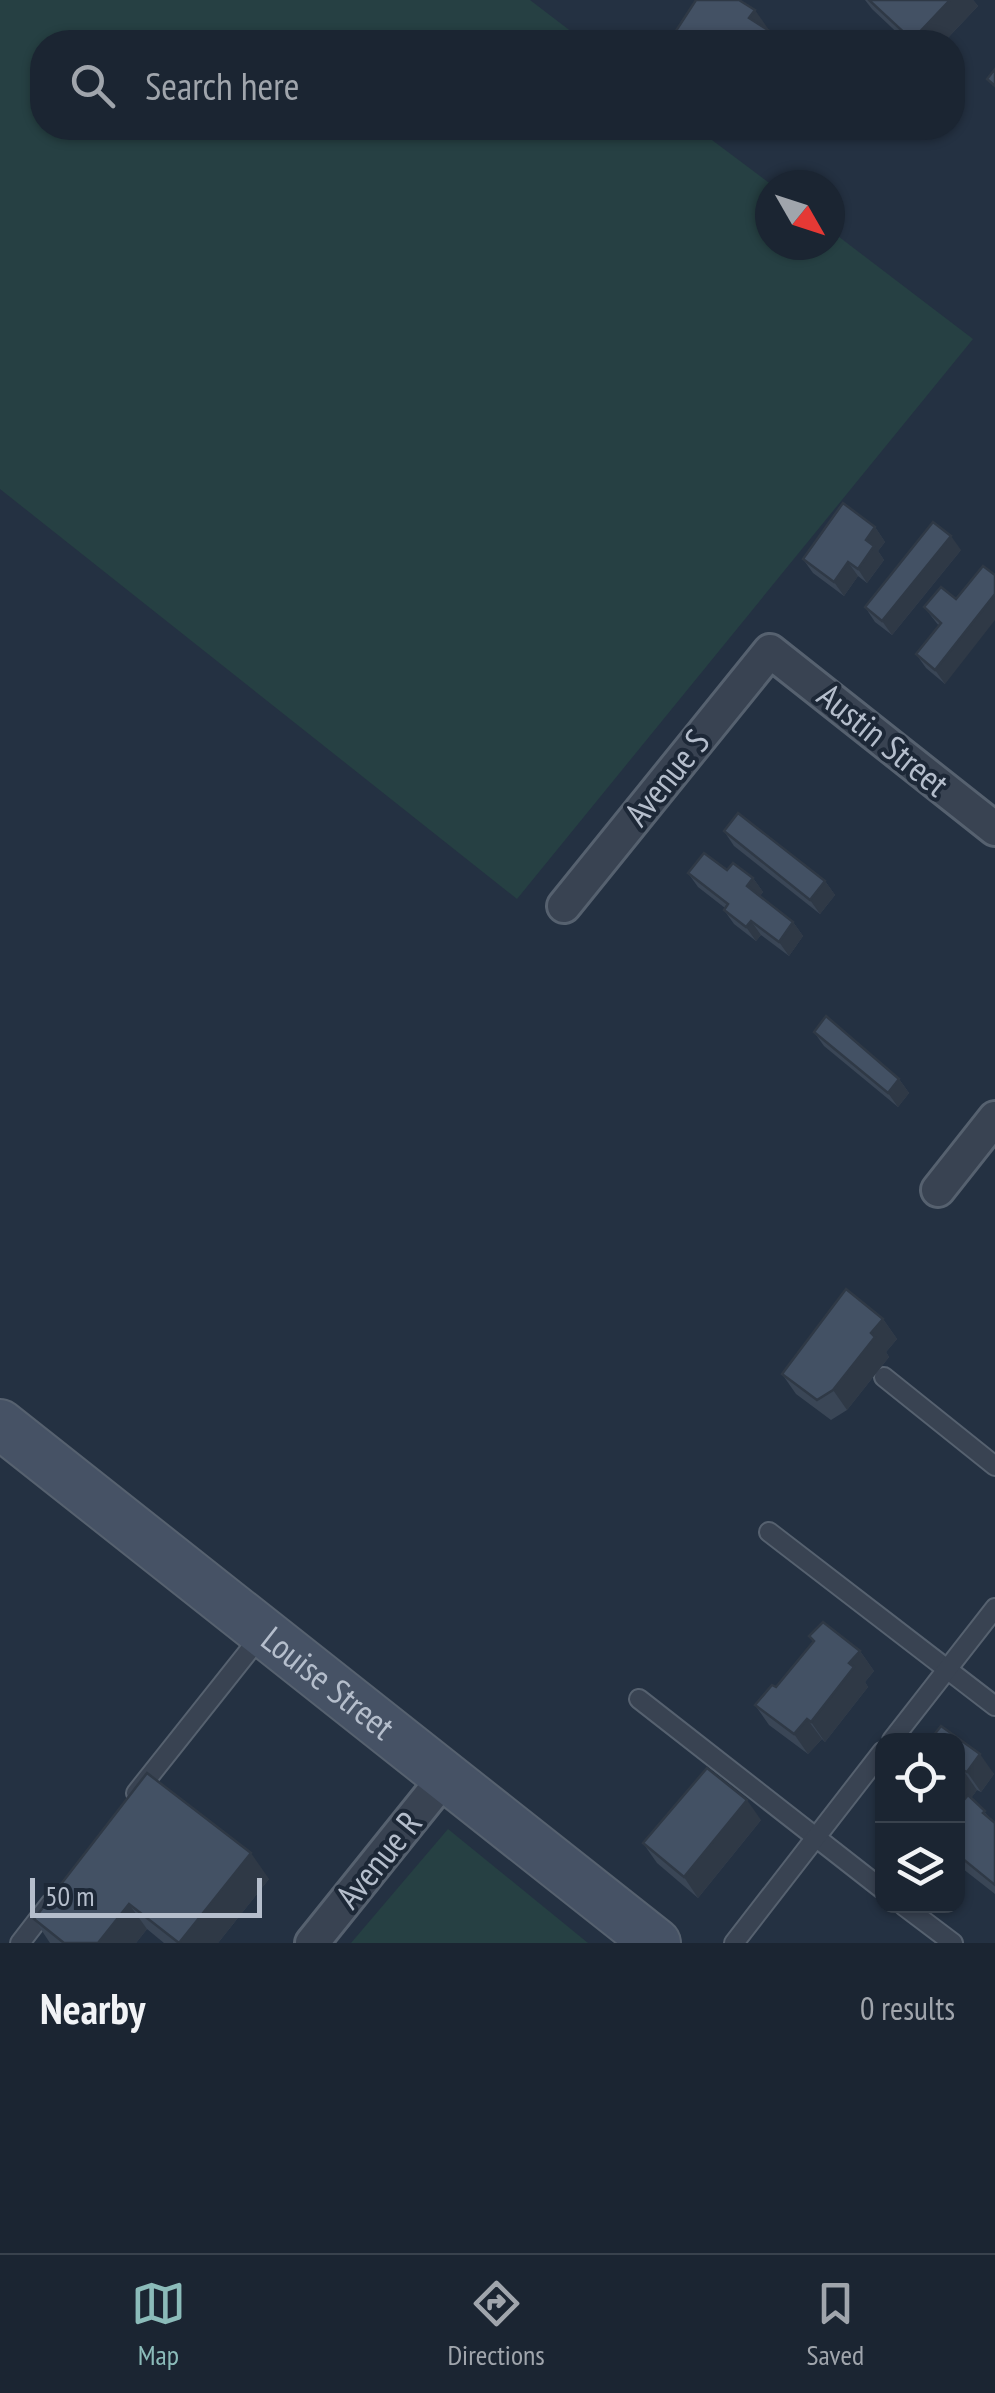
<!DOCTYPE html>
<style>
body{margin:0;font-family:"PT Sans Narrow",sans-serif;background:#242d3a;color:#f1f3f6}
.controls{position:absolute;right:30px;bottom:30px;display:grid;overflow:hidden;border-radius:20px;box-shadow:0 2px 8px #0004}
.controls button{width:90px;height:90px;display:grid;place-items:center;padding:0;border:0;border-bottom:2px solid #39424d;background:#1b2532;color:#f1f3f6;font:50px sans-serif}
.compass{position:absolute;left:755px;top:170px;width:90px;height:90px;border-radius:50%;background:#1b2532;box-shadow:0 2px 8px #0004;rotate:129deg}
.scale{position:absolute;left:30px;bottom:25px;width:232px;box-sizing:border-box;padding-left:10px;border:5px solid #b5becc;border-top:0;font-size:28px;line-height:35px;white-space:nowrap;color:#b5becc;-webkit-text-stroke:8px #1d2837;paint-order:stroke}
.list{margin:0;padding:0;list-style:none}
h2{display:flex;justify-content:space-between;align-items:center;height:130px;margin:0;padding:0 40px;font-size:42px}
h2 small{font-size:32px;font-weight:400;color:#a0a5ac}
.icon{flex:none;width:55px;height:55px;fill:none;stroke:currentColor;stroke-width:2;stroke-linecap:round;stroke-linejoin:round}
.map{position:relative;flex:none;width:995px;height:1943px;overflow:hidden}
.search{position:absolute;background:#1b2532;box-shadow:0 2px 8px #0004;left:30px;right:30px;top:30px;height:110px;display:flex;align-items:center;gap:25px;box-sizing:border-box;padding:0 35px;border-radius:40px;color:#a0a5ac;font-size:38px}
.sheet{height:310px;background:#1b2532}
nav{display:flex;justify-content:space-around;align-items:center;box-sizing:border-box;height:140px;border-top:2px solid #39424d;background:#1b2532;font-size:28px;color:#a0a5ac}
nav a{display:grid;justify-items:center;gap:5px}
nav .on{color:#8bbbb9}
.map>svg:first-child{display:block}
.green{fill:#264043}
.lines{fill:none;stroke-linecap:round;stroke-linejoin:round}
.lane-casing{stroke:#56616f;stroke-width:22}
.street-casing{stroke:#56616f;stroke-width:38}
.secondary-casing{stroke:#56616f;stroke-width:52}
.lane{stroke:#394352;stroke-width:18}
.street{stroke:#394352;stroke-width:32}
.secondary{stroke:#465265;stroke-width:48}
.wall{fill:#3a4656}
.shaded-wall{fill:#2f3946}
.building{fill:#435164;stroke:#2f3946;stroke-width:2.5}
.labels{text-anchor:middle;stroke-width:8;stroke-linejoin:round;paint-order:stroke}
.street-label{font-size:35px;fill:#b5becc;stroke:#1d2837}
</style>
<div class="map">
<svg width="995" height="1943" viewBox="0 0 995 1943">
<rect width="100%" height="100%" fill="#243142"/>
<!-- green -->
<g class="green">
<path d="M0 0H530L585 42H42V128H696L772 185 770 245H830V230L973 339 517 899 0 489Z"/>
<path d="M448 1829 588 1943H351Z"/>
</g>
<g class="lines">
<!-- lane casing -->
<g class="lane-casing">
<g id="lane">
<path d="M884 1377 995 1466"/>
<path d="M769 1532 995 1706"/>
<path d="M639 1699 882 1889"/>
<path d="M892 1740 995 1608"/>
<path d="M136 1793 263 1633"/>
<path d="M904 1906 953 1943"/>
<path d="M20 1943 50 1904"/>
<path d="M734 1943 882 1752"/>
</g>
</g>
<!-- street casing -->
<g class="street-casing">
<g id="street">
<path d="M564 906 770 651 995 829"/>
<path d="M938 1190 995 1118"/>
<path d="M312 1943 446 1776"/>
</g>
</g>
<!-- secondary casing -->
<g class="secondary-casing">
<g id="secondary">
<path id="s1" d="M0 1424 656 1943"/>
</g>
</g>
<!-- lane -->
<use href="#lane" class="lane"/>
<!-- street -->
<use href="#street" class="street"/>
<!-- secondary -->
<use href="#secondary" class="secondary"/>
</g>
<!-- wall -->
<g class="wall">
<path d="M865 0H973L978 6 944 42H907L872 9Z"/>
<path d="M875 527 885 542 878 551 884 560 867 583 858 576 844 596 813 573 803 559Z"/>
<path d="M961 550 892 635 875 622 865 607Z"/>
<path d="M956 599 945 684 926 668 916 654 939 626 924 607Z"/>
<path d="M724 831 825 881 835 895 820 914 734 846Z"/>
<path d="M727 870 753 878 763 892 760 896 793 922 803 936 789 956 761 935 756 941 734 924 724 910 725 908 698 887 688 873Z"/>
<path d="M814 1032 899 1079 909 1093 898 1107 824 1046Z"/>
<path d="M883 1319 897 1339 886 1352 889 1357 847 1410 831 1420 796 1394 782 1374Z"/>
<path d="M809 1636 860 1651 874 1671 865 1682 868 1687 825 1742 822 1739 808 1754 769 1725 755 1705 776 1687 813 1642Z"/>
<path d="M958 1740 994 1774 981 1792 977 1790 971 1798 995 1823V1894L958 1865Z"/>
<path d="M761 1820 698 1898 657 1863 643 1843Z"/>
<path d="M269 1879 218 1943H164L147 1929 136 1943H50L34 1919Z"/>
</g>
<!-- shaded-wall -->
<g class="shaded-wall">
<path d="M950 0H973L978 6 944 42H913L912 40Z"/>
<path d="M755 10 769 30 777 42H760L749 18Z"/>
<path d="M875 527 885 542 878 551 884 560 867 583 858 569 866 540Z"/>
<path d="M951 536 961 550 892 635 882 621Z"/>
<path d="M848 562 858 576 844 596 834 582Z"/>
<path d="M995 594V620L945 684 935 670Z"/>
<path d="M753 878 763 892 757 900 747 886Z"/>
<path d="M825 881 835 895 820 914 810 900Z"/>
<path d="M751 921 761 935 756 941 746 927Z"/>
<path d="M793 922 803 936 789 956 779 942Z"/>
<path d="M899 1079 909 1093 898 1107 888 1093Z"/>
<path d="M883 1319 897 1339 886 1352 889 1357 847 1410 833 1390 871 1333Z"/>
<path d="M860 1651 874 1671 865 1682 868 1687 825 1742 811 1722 849 1663Z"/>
<path d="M807 1719 822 1739 808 1754 794 1734Z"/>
<path d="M980 1754 994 1774 981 1792 967 1772Z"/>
<path d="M963 1770 977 1790 958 1817V1777Z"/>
<path d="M747 1800 761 1820 698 1898 684 1877Z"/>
<path d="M251 1853 269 1879 218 1943H179Z"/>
<path d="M129 1904 147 1929 136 1943H98Z"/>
</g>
<!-- building -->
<g class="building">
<path d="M696 0H739L755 10 749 18 768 30 760 42H674L670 40Z"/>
<path d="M869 0H950L912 40Z"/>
<path d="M995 69V86L987 79Z"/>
<path d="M843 503 875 527 866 540 874 546 858 569 848 562 834 582 803 559Z"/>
<path d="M933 522 951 536 882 621 865 607Z"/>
<path d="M983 566 995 575V594L935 670 916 654 941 623 924 607 941 587 956 599Z"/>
<path d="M738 813 825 881 810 900 724 831Z"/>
<path d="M704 853 727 870 733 863 753 878 747 886 793 922 779 942 751 921 746 927 724 910 728 904 688 873Z"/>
<path d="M826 1016 899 1079 888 1093 814 1032Z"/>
<path d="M846 1289 883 1319 871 1333 875 1337 833 1390 817 1400 782 1374Z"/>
<path d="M823 1622 860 1651 849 1663 854 1667 811 1722 807 1719 794 1734 755 1705 772 1685 776 1687 814 1641 809 1636Z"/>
<path d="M941 1726 980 1754 967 1772 963 1770 958 1777V1740H930Z"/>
<path d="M707 1768 747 1800 684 1877 643 1843Z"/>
<path d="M147 1773 251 1853 179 1943 129 1904 98 1943H64L34 1919Z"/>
<path d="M968 1795 985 1811 983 1813 995 1823V1885L958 1855V1807Z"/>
</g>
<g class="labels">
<!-- street labels -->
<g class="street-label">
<text transform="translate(883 740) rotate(39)" y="12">Austin Street</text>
<text transform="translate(667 778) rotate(-51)" y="12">Avenue S</text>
<text dy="12" stroke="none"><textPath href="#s1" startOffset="418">Louise Street</textPath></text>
<text transform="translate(379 1860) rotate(-51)" y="12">Avenue R</text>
</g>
</g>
</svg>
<div class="controls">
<button><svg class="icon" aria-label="locate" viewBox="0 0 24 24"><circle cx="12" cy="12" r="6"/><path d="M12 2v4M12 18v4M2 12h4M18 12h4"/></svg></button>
<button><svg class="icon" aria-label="layers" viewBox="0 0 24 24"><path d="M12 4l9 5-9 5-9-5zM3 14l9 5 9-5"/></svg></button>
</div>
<svg class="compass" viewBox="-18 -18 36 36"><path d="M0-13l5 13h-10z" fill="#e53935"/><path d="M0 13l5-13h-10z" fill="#a0a5ac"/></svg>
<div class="scale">50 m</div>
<div class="search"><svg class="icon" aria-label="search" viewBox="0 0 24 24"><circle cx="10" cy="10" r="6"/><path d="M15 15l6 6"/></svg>Search here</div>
</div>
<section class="sheet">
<h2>Nearby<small>0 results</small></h2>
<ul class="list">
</ul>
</section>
<nav>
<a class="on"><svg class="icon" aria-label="map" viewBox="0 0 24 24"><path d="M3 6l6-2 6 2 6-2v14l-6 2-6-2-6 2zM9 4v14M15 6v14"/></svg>Map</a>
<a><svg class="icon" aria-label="directions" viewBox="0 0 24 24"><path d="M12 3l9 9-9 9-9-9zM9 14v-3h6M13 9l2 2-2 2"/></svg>Directions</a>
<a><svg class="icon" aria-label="saved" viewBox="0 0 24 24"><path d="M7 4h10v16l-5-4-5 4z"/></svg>Saved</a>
</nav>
